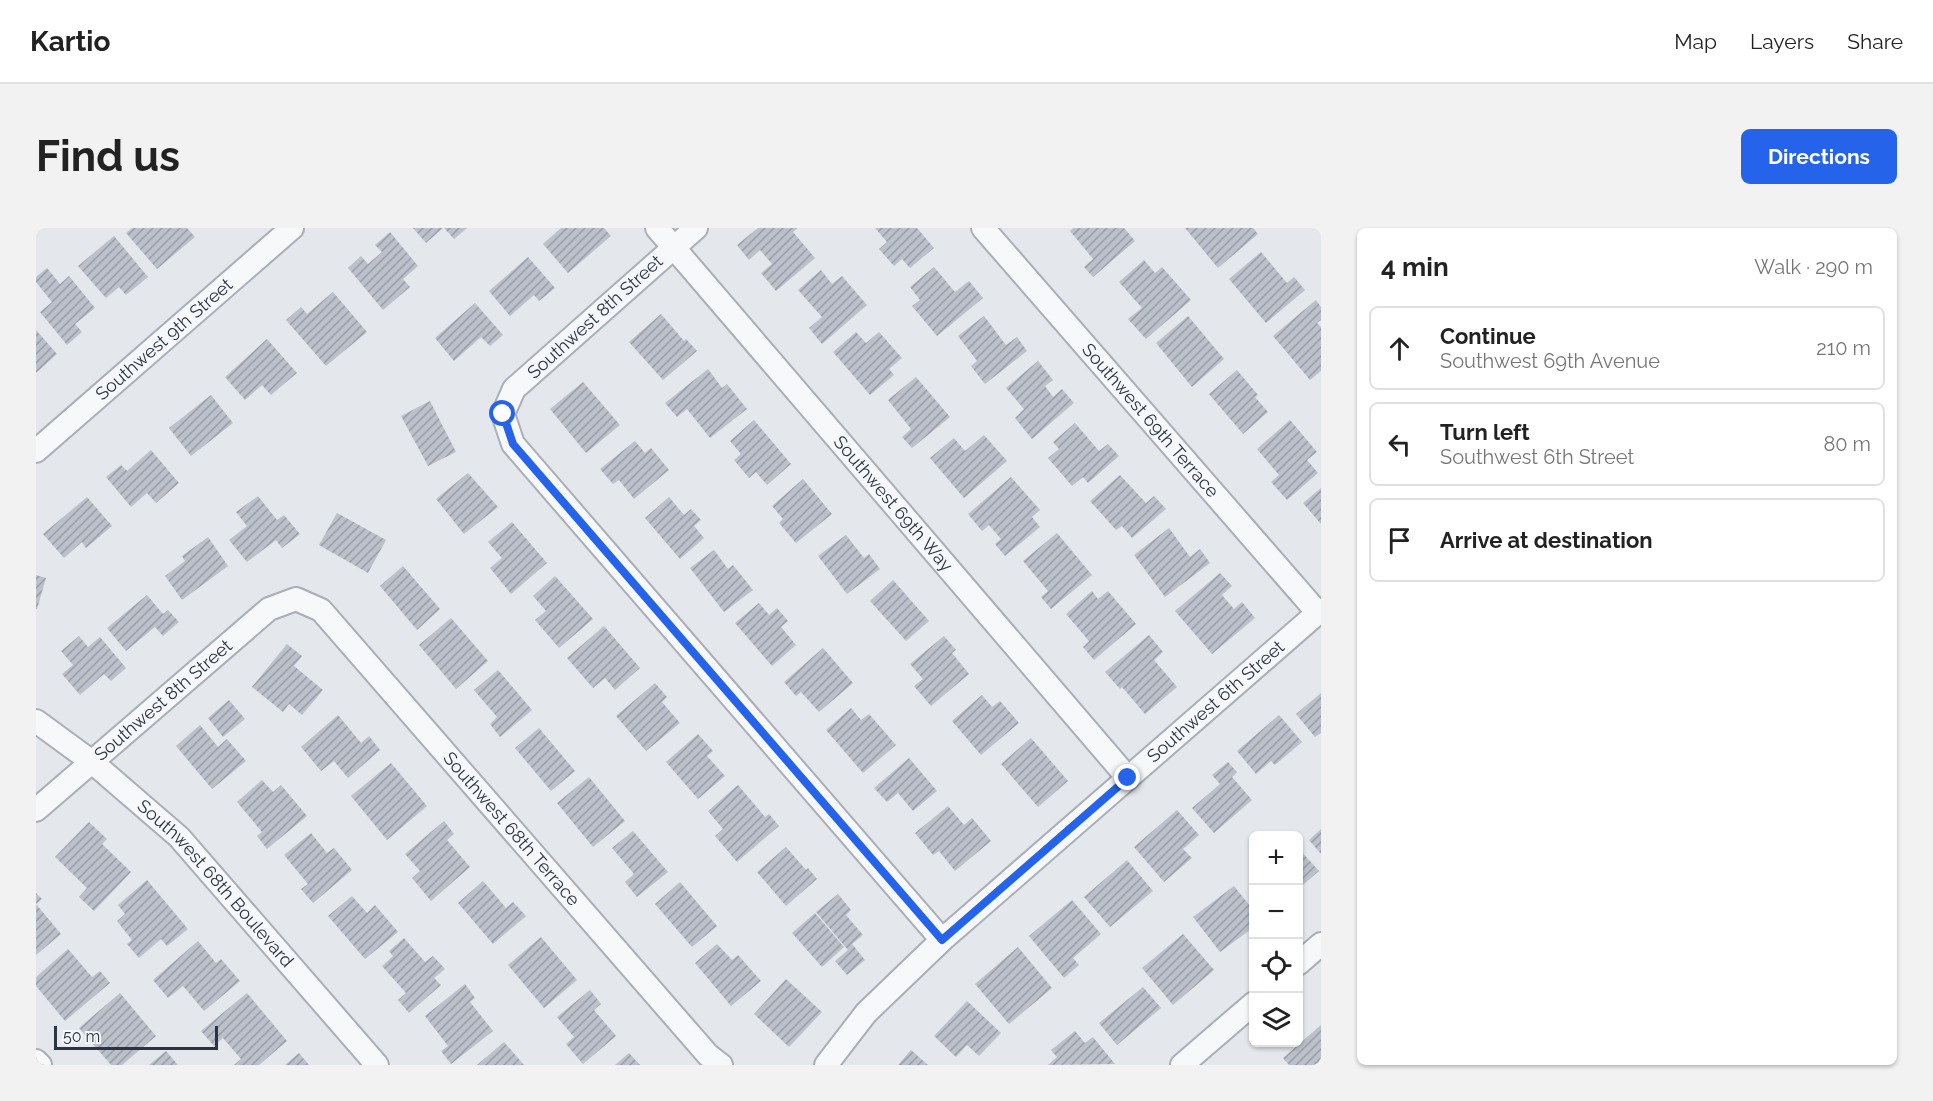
<!DOCTYPE html>
<meta charset="utf-8">
<style>
body{margin:0;font-family:Raleway,sans-serif;background:#f2f2f2;color:#222}
.controls{position:absolute;right:18px;bottom:18px;display:grid;overflow:hidden;border-radius:9px;box-shadow:0 2px 4px #0004}
.controls button{width:54px;height:54px;display:grid;place-items:center;padding:0;border:0;border-bottom:2px solid #e0e0e0;background:#fff;color:#222;font:30px sans-serif}
.scale{position:absolute;left:18px;bottom:15px;width:164px;box-sizing:border-box;padding-left:6px;border:3px solid #2b3445;border-top:0;font-size:16px;line-height:21px;white-space:nowrap;color:#2b3445;-webkit-text-stroke:4px #f4f6f9;paint-order:stroke}
.stop{position:absolute;width:18px;height:18px;margin:-14px;border:4px solid #2563eb;border-radius:50%;background:#fff}
.stop.end{background:#2563eb;border-color:#fff;box-shadow:0 2px 6px #0008}
.list{margin:0;padding:0;list-style:none}
h2{display:flex;justify-content:space-between;align-items:center;height:78px;margin:0;padding:0 24px;font-size:26px}
h2 small{font-size:20px;font-weight:400;color:#767676}
.list li{display:grid;grid-template-columns:39px 1fr auto;gap:18px;align-items:center;box-sizing:border-box;height:84px;margin:0 12px 12px;padding:0 12px;border:2px solid #e0e0e0;border-radius:9px}
.list b{display:block;font-size:22px;white-space:nowrap}
.list p{margin:0;font-size:20px;white-space:nowrap;color:#767676}
.list em{font-size:20px;font-style:normal;color:#767676}
.icon{flex:none;width:33px;height:33px;fill:none;stroke:currentColor;stroke-width:2;stroke-linecap:round;stroke-linejoin:round}
.map{position:relative;flex:none;width:1285px;height:837px;overflow:hidden;border-radius:9px}
header{display:flex;align-items:center;gap:36px;box-sizing:border-box;height:84px;padding:0 30px;background:#fff;border-bottom:2px solid #e0e0e0}
header strong{font-size:28px}
nav{display:flex;gap:33px;margin-inline-start:auto;font-size:21px}
.intro{display:flex;align-items:center;justify-content:space-between;box-sizing:border-box;height:144px;padding:0 36px}
h1{margin:0;font-size:42px}
.button{padding:15px 27px;border-radius:9px;background:#2563eb;color:#fff;font-size:21px;font-weight:700}
main{display:flex;gap:36px;padding:0 36px}
aside{flex:1;background:#fff;border-radius:9px;box-shadow:0 2px 4px #0004}
.map>svg:first-child{display:block}
.building{fill:url(#building-hatch)}
.lines{fill:none;stroke-linecap:round;stroke-linejoin:round}
.minor-casing{stroke:#a9aeb7;stroke-width:26}
.minor{stroke:#f7f8fa;stroke-width:22}
.route{stroke:#2563eb;stroke-width:8}
.labels{text-anchor:middle;stroke-width:5;stroke-linejoin:round;paint-order:stroke}
.street-label{font-size:18px;fill:#2b3445;stroke:#f4f6f9}
</style>
<header>
<strong>Kartio</strong>
<nav><a>Map</a><a>Layers</a><a>Share</a></nav>
</header>
<div class="intro"><h1>Find us</h1><a class="button">Directions</a></div>
<main>
<div class="map">
<svg width="1285" height="837" viewBox="0 0 1285 837">
<defs>
<pattern id="building-hatch" width="6" height="6" patternUnits="userSpaceOnUse" patternTransform="scale(1.5)"><rect width="6" height="6" fill="#bbc0ca"/><path d="M-1 1l2-2M0 6l6-6M5 7l2-2" fill="none" stroke="#989da6"/></pattern>
</defs>
<rect width="100%" height="100%" fill="#e4e7ec"/>
<!-- building -->
<g class="building">
<path d="M96 0H151L159 9 121 41 90 5Z"/>
<path d="M377 0H407L390 15Z"/>
<path d="M408 0H431L418 11Z"/>
<path d="M525 0H568L575 8 532 45 507 16Z"/>
<path d="M722 0H762L757 4 779 30 740 63 725 45 736 36 724 22 713 32 701 17Z"/>
<path d="M839 0H881L898 20 874 40 866 31 858 38 843 21 851 14Z"/>
<path d="M1037 0H1088L1099 13 1057 49 1048 39 1057 31 1034 3Z"/>
<path d="M1149 0H1217L1222 6 1182 40Z"/>
<path d="M354 4 382 38 367 51 374 59 347 82 312 40 325 28 332 36 346 24 339 17Z"/>
<path d="M78 8 112 49 90 67 83 59 70 70 42 38Z"/>
<path d="M1225 24 1251 55 1258 49 1269 62 1230 95 1193 51Z"/>
<path d="M492 29 519 60 503 73 498 67 474 88 453 63Z"/>
<path d="M1108 32 1119 45 1126 39 1155 72 1110 111 1092 91 1106 80 1083 54Z"/>
<path d="M898 39 919 64 933 53 947 70 901 108 876 78 884 72 874 59Z"/>
<path d="M11 40 24 56 33 48 59 80 39 96 46 104 31 117 4 84 16 74 0 54V49Z"/>
<path d="M785 42 796 56 806 48 831 77 786 116 773 100 786 89 762 62Z"/>
<path d="M297 64 331 104 290 138 250 92 265 79 271 86Z"/>
<path d="M1280 72 1285 79V92L1281 95 1285 99V143L1274 152 1237 108Z"/>
<path d="M439 75 467 107 454 118 445 109 418 133 399 110Z"/>
<path d="M625 86 648 113 650 111 661 123 627 152 593 114Z"/>
<path d="M948 88 970 117 981 109 991 123 949 156 935 138 941 133 922 108Z"/>
<path d="M1152 88 1188 131 1156 159 1120 115Z"/>
<path d="M0 102 21 126 0 145Z"/>
<path d="M820 104 830 115 843 104 866 130 853 141 858 147 834 167 797 124Z"/>
<path d="M231 111 261 145 235 167 226 157 209 172 189 149Z"/>
<path d="M1002 133 1017 152 1009 158 1017 169 1026 161 1038 175 996 211 979 190 988 181 970 160Z"/>
<path d="M672 141 686 160 691 156 711 181 674 210 651 181 641 189 629 175Z"/>
<path d="M1201 142 1222 167 1219 169 1232 184 1207 206 1173 166Z"/>
<path d="M880 149 914 189 876 220 866 209 875 201 852 172Z"/>
<path d="M547 154 584 197 550 225 514 181Z"/>
<path d="M175 167 197 195 155 228 133 200Z"/>
<path d="M394 173 420 224 392 238 365 188Z"/>
<path d="M718 192 755 236 731 257 720 244 713 250 698 232 705 226 694 213Z"/>
<path d="M1254 192 1281 224 1271 232 1282 245 1251 272 1235 254 1243 247 1221 221Z"/>
<path d="M1039 195 1063 223 1072 216 1083 228 1052 255 1047 249 1036 258 1012 230 1023 221 1017 214Z"/>
<path d="M948 207 971 233 928 270 894 230 918 210 929 223Z"/>
<path d="M599 213 609 225 615 220 633 242 598 271 583 252 577 256 564 241Z"/>
<path d="M115 222 143 255 120 275 111 265 95 279 70 249 85 237 91 243Z"/>
<path d="M432 245 462 279 428 306 400 271Z"/>
<path d="M1084 247 1110 275 1118 268 1130 281 1096 310 1086 298 1080 302 1054 273Z"/>
<path d="M975 249 1004 282 996 289 1004 299 969 328 959 316 965 311 953 297 946 303 932 286Z"/>
<path d="M767 251 796 286 760 315 743 295 747 291 736 278Z"/>
<path d="M1285 260V296L1267 275Z"/>
<path d="M222 268 241 292 248 287 264 306 246 320 240 312 211 334 193 312 211 298 200 284Z"/>
<path d="M51 269 76 298 50 320 46 314 28 330 7 306Z"/>
<path d="M633 269 648 287 655 281 665 292 658 298 668 310 644 331 609 290Z"/>
<path d="M301 285 350 312 332 345 283 317Z"/>
<path d="M476 294 511 335 475 366 454 340 466 330 452 314Z"/>
<path d="M1133 300 1154 329 1164 321 1174 335 1129 369 1098 327Z"/>
<path d="M1021 305 1056 347 1015 381 1005 369 1012 363 987 333Z"/>
<path d="M810 307 828 330 833 326 844 341 811 366 782 328Z"/>
<path d="M172 309 192 338 146 372 129 348 149 333 146 328Z"/>
<path d="M678 322 692 341 697 337 717 362 688 384 654 340Z"/>
<path d="M367 338 404 381 381 402 344 358Z"/>
<path d="M1184 345 1196 358 1186 367 1198 381 1206 374 1219 390 1176 426 1139 383Z"/>
<path d="M0 347 10 350 1 381H0Z"/>
<path d="M519 348 557 391 523 420 499 392 510 383 497 368Z"/>
<path d="M857 352 893 393 870 413 834 373Z"/>
<path d="M1056 363 1062 371 1072 363 1100 396 1058 432 1047 419 1053 413 1030 386Z"/>
<path d="M111 367 127 386 132 382 143 394 127 408 119 399 90 423 71 400Z"/>
<path d="M723 375 733 387 741 380 752 393 745 399 760 417 736 438 699 395Z"/>
<path d="M415 390 452 433 420 461 383 417Z"/>
<path d="M568 398 604 440 579 462 569 450 557 460 531 430Z"/>
<path d="M1113 407 1127 424 1118 432 1141 459 1109 486 1086 459 1084 461 1069 444Z"/>
<path d="M43 408 52 419 64 409 90 440 75 453 68 446 44 467 26 446 37 437 25 423Z"/>
<path d="M908 408 920 422 916 425 933 446 895 478 878 458 887 451 874 436Z"/>
<path d="M251 416 266 428 258 438 287 462 266 487 253 476 247 484 216 459Z"/>
<path d="M787 420 817 455 783 484 765 464 760 468 748 454Z"/>
<path d="M462 442 496 482 464 509 454 496 461 489 438 462Z"/>
<path d="M619 455 631 469 626 474 644 495 610 523 580 488Z"/>
<path d="M1285 465V505L1279 509 1260 486Z"/>
<path d="M946 467 956 479 964 473 983 495 945 527 916 493Z"/>
<path d="M193 472 209 491 187 509 172 490Z"/>
<path d="M815 480 825 492 833 486 860 517 827 545 790 502Z"/>
<path d="M302 487 325 515 333 508 344 522 312 550 298 533 285 543 265 519Z"/>
<path d="M1243 487 1266 514 1239 537 1235 533 1220 546 1201 523Z"/>
<path d="M164 497 182 519 191 511 210 533 176 561 140 518Z"/>
<path d="M503 500 539 543 515 563 479 520Z"/>
<path d="M662 506 677 523 671 528 689 548 662 571 630 534Z"/>
<path d="M995 510 1032 553 1002 579 965 536Z"/>
<path d="M873 530 901 563 877 583 862 565 851 574 838 560Z"/>
<path d="M1192 534 1201 544 1196 549 1216 572 1178 605 1156 580 1184 556 1176 547Z"/>
<path d="M355 535 391 578 351 612 315 568Z"/>
<path d="M553 549 589 593 557 619 521 575Z"/>
<path d="M226 552 237 564 245 557 271 588 231 621 221 608 226 604 201 574Z"/>
<path d="M702 557 729 589 733 586 743 598 701 634 679 608 687 601 672 583Z"/>
<path d="M912 578 928 597 936 590 955 613 919 643 903 623 897 627 879 605Z"/>
<path d="M1141 582 1163 607 1147 621 1156 630 1128 654 1098 619Z"/>
<path d="M408 593 418 606 411 612 434 639 395 673 376 650 384 643 369 626Z"/>
<path d="M53 594 71 611 66 616 95 644 58 683 43 669 51 660 19 629Z"/>
<path d="M1285 601V626L1273 612Z"/>
<path d="M597 603 632 644 601 669 589 654 598 646 576 620Z"/>
<path d="M275 605 291 625 298 620 316 642 277 675 265 661 272 656 248 627Z"/>
<path d="M750 619 770 642 772 640 781 651 750 678 721 644Z"/>
<path d="M1262 620 1283 643 1262 661Z"/>
<path d="M1091 632 1117 663 1074 699 1048 669Z"/>
<path d="M111 652 152 701 131 718 125 711 103 730 91 716 96 712 81 693 89 686 82 677Z"/>
<path d="M447 653 470 680 477 674 490 688 457 716 422 675Z"/>
<path d="M644 654 681 698 656 719 619 676Z"/>
<path d="M1198 658 1218 683V699L1184 724 1157 689Z"/>
<path d="M0 665 6 671 0 676 25 706 0 727Z"/>
<path d="M802 666 815 682 810 687 827 707 816 716 829 732 811 747 799 733 812 722 780 684Z"/>
<path d="M316 668 331 685 339 677 362 704 329 731 292 688Z"/>
<path d="M1036 672 1065 706 1037 730 1043 737 1028 750 993 708Z"/>
<path d="M779 685 808 719 786 739 756 705Z"/>
<path d="M1147 706 1178 742 1137 777 1106 740Z"/>
<path d="M505 709 541 752 508 780 472 737Z"/>
<path d="M368 710 389 734 397 728 409 741 398 750 405 757 373 785 362 772 370 765 346 738 357 728 353 723Z"/>
<path d="M162 713 180 735 185 731 204 753 168 783 147 758 132 770 117 752Z"/>
<path d="M681 716 696 732 702 727 725 753 695 778 659 735Z"/>
<path d="M982 719 1016 760 973 796 939 756Z"/>
<path d="M32 721 56 749 64 743 74 755 29 793 0 758V749Z"/>
<path d="M750 751 786 784 753 819 718 786Z"/>
<path d="M429 756 439 770 434 774 457 803 415 836 405 823 412 818 389 788Z"/>
<path d="M1107 759 1125 780 1081 817 1063 795Z"/>
<path d="M554 762 565 776 558 782 580 808 547 836 530 816 538 809 521 789Z"/>
<path d="M84 765 120 808 86 837H75L43 800Z"/>
<path d="M211 765 251 813 223 837H198L205 831 187 810 178 818 165 803Z"/>
<path d="M931 773 965 805 943 828 931 817 920 829 898 808Z"/>
<path d="M1285 797V837H1253L1247 830Z"/>
<path d="M1039 803 1049 815 1057 809 1079 836 1012 837 1021 829 1015 822Z"/>
<path d="M468 814 488 837H441Z"/>
<path d="M875 822 892 837H862Z"/>
<path d="M130 823 142 837H113Z"/>
<path d="M263 825 273 837H249Z"/>
<path d="M593 825 604 837H579Z"/>
</g>
<g class="lines">
<!-- minor casing -->
<g class="minor-casing">
<g id="minor">
<path id="s1" d="M621 0 1092 550"/>
<path d="M660 0 478 161 467 186 477 216 906 712"/>
<path id="s2" d="M947 0 1282 385"/>
<path id="s3" d="M0 223 256 0"/>
<path id="s4" d="M0 493 56 534 143 609 341 837"/>
<path id="s5" d="M0 582 233 381 260 371 285 382 672 827 685 837"/>
<path d="M1262 736 1285 716"/>
<path d="M0 833 4 837"/>
<path id="s6" d="M790 837 830 785 906 712 1285 382"/>
<path d="M1146 837 1218 775"/>
</g>
</g>
<!-- minor -->
<use href="#minor" class="minor"/>
</g>
<g class="lines">
<!-- route -->
<path class="route" d="M467 186 477 216 906 712 1092 550"/>
</g>
<g class="labels">
<!-- street labels -->
<g class="street-label">
<text transform="translate(559 89) rotate(-42)" y="6">Southwest 8th Street</text>
<text dy="6" stroke="none"><textPath href="#s3" startOffset="170">Southwest 9th Street</textPath></text>
<text dy="6" stroke="none"><textPath href="#s2" startOffset="255">Southwest 69th Terrace</textPath></text>
<text dy="6" stroke="none"><textPath href="#s1" startOffset="363">Southwest 69th Way</textPath></text>
<text dy="6" stroke="none"><textPath href="#s5" startOffset="168">Southwest 8th Street</textPath></text>
<text dy="6" stroke="none"><textPath href="#s6" startOffset="534">Southwest 6th Street</textPath></text>
<text dy="6" stroke="none"><textPath href="#s5" startOffset="654">Southwest 68th Terrace</textPath></text>
<text dy="6" stroke="none"><textPath href="#s4" startOffset="243">Southwest 68th Boulevard</textPath></text>
</g>
</g>
</svg>
<div class="controls">
<button>+</button>
<button>−</button>
<button><svg class="icon" aria-label="locate" viewBox="0 0 24 24"><circle cx="12" cy="12" r="6"/><path d="M12 2v4M12 18v4M2 12h4M18 12h4"/></svg></button>
<button><svg class="icon" aria-label="layers" viewBox="0 0 24 24"><path d="M12 4l9 5-9 5-9-5zM3 14l9 5 9-5"/></svg></button>
</div>
<div class="scale">50 m</div>
<div class="stop" style="left:467px;top:186px"></div>
<div class="stop end" style="left:1092px;top:550px"></div>
</div>
<aside>
<h2>4 min<small>Walk · 290 m</small></h2>
<ul class="list">
<li><svg class="icon" aria-label="ahead" viewBox="0 0 24 24"><path d="M12 20V5M6 11l6-6 6 6"/></svg><div><b>Continue</b><p>Southwest 69th Avenue</p></div><em>210 m</em></li>
<li><svg class="icon" aria-label="left" viewBox="0 0 24 24"><path d="M17 20v-9H6M10 6l-5 5 5 5"/></svg><div><b>Turn left</b><p>Southwest 6th Street</p></div><em>80 m</em></li>
<li><svg class="icon" aria-label="arrive" viewBox="0 0 24 24"><path d="M6 21V4h12l-3 4 3 4H6"/></svg><div><b>Arrive at destination</b></div></li>
</ul>
</aside>
</main>
